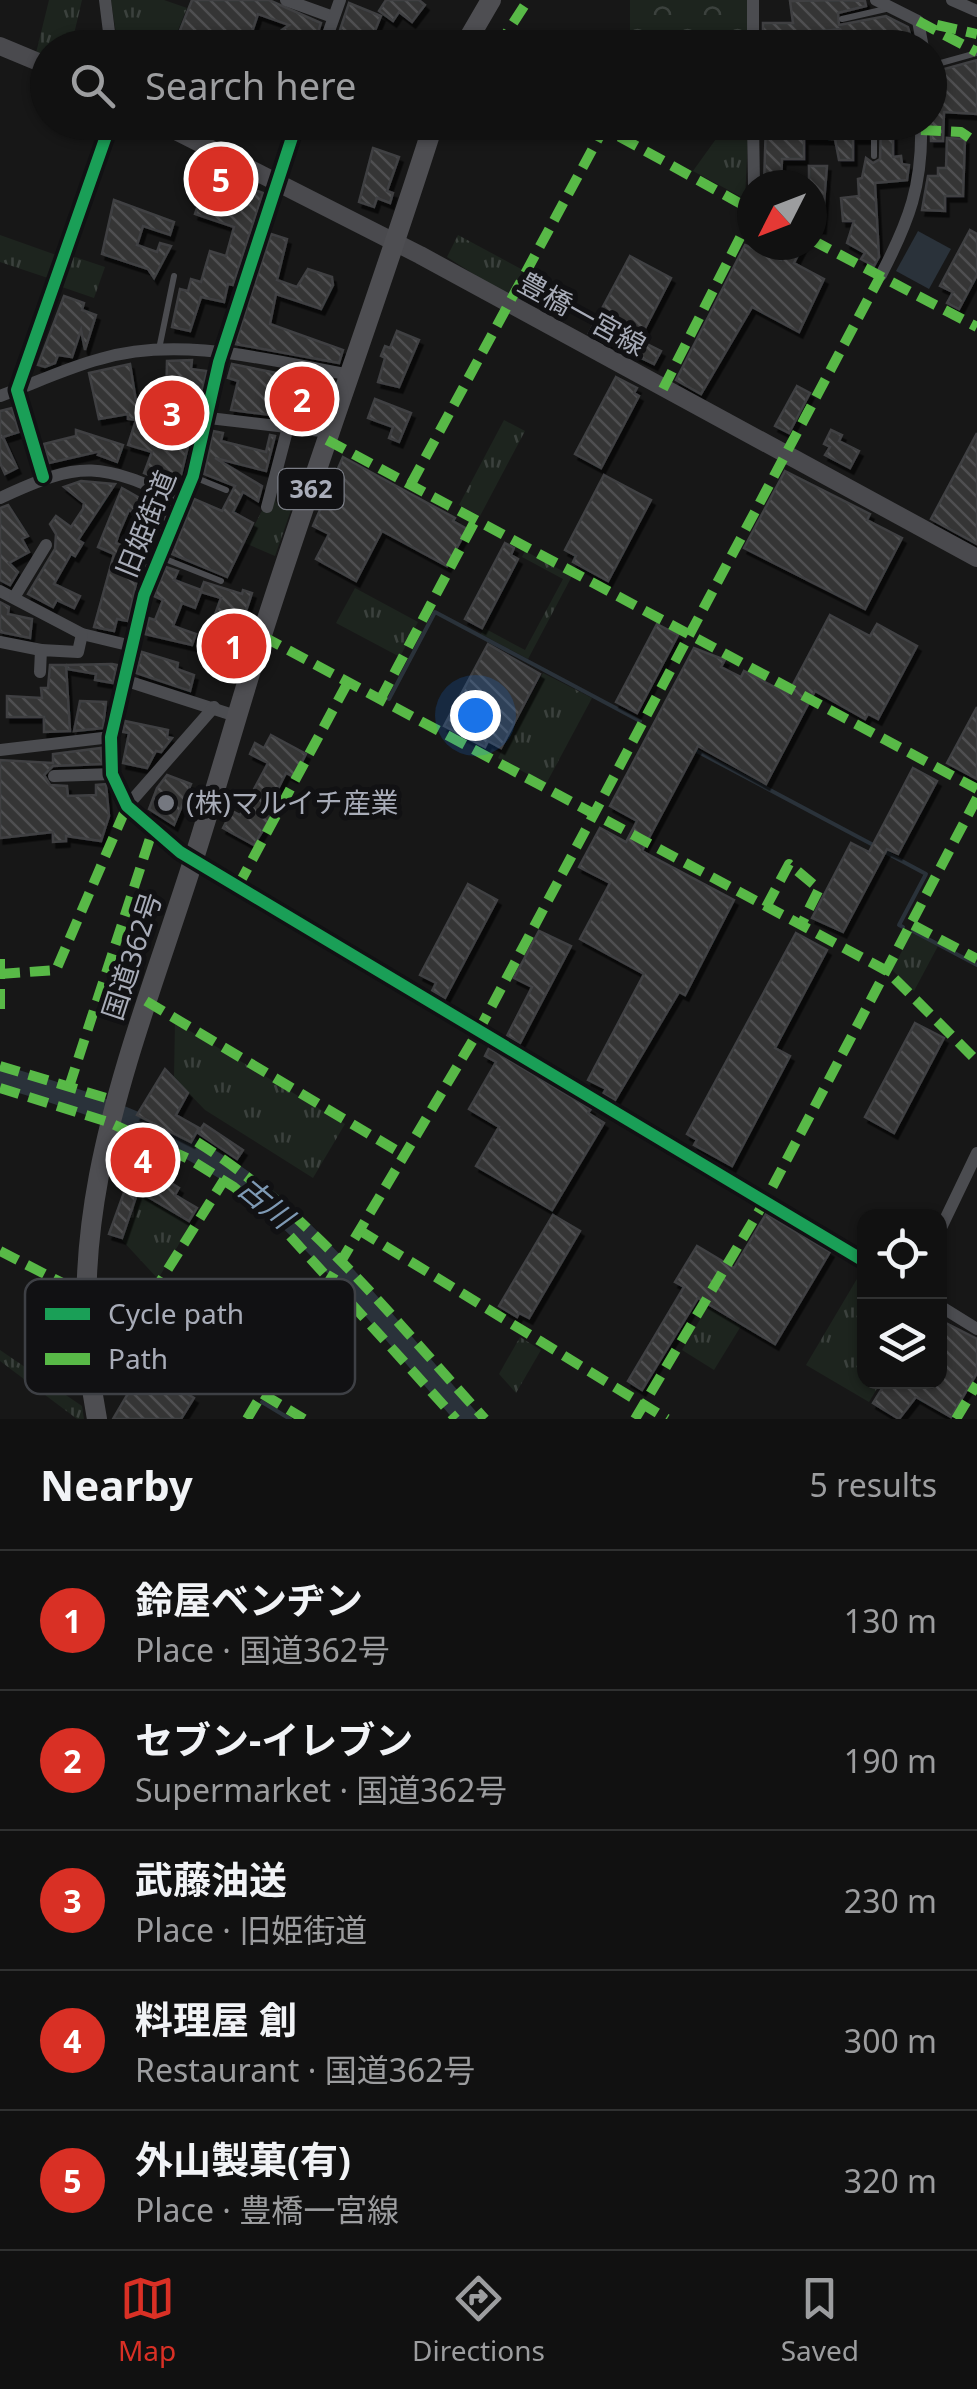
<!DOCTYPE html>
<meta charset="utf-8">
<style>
body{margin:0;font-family:"Noto Sans","Noto Sans JP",sans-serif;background:#1a1a1a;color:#f1f3f6}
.controls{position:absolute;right:30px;bottom:30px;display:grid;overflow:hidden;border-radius:20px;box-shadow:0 2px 8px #0004}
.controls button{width:90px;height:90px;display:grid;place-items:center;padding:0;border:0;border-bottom:2px solid #303131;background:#111;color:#f1f3f6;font:50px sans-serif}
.compass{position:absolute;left:737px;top:170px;width:90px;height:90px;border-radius:50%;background:#111;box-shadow:0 2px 8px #0004;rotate:228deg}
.you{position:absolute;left:475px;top:715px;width:35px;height:35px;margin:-25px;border:8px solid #fff;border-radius:50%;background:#1a73e8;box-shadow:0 0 0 15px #1a73e833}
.badge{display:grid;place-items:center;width:65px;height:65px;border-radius:50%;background:#d93025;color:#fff;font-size:32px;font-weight:700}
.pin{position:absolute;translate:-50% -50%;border:5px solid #fff;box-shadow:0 2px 10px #0006}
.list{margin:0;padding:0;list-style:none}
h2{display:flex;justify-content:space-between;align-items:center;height:130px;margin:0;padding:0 40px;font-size:42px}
h2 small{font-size:32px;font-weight:400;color:#9c9d9f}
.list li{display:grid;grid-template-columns:65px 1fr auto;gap:30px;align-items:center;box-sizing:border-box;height:140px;padding:0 40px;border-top:2px solid #303131}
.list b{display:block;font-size:38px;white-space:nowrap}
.list p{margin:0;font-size:32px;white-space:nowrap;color:#9c9d9f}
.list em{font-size:32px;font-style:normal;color:#9c9d9f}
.icon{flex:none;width:55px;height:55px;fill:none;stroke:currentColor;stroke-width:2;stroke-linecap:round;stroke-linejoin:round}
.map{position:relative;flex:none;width:977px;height:1419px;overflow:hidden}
.search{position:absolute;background:#111;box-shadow:0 2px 8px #0004;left:30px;right:30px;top:30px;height:110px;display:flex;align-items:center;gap:25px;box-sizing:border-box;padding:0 35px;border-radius:55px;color:#9c9d9f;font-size:38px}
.sheet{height:830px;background:#111}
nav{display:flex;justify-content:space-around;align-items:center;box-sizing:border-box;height:140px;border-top:2px solid #303131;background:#111;font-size:28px;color:#9c9d9f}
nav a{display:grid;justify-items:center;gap:5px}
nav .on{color:#d93025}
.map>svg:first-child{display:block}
.grass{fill:url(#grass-tufts)}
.park{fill:url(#park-crowns)}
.water{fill:#2a323a}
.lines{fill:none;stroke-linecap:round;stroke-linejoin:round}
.stream{stroke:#2a323a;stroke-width:4}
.river{stroke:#2a323a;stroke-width:22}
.building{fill:url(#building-back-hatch);stroke:#3f4043;stroke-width:2.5;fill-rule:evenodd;filter:url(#shadow)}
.service{stroke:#4b4c50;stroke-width:6}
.minor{stroke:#4b4c50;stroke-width:12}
.secondary{stroke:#4a4a4e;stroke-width:18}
.trunk{stroke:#4e4e52;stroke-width:20}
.quiet{stroke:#58b947;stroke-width:10;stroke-dasharray:20 10;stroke-linecap:butt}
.cycleway-casing{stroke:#111113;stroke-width:19}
.cycleway{stroke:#1a9f57;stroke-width:12}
.poi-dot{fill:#757880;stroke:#111113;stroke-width:4}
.labels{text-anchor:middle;stroke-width:10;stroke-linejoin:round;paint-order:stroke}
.shield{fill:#111113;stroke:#7b7e86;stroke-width:2.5}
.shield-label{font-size:25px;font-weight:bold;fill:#a8acb8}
.street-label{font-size:28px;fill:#a8acb8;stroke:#111113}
.poi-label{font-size:28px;fill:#a8acb8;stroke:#111113;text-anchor:start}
.water-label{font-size:30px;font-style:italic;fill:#7e99b4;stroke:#111113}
.key{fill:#111113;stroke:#3e4045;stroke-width:2.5}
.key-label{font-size:28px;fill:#a8acb8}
</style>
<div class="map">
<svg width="977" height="1419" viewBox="0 0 977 1419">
<defs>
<pattern id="grass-tufts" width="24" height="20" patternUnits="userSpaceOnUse" patternTransform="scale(2.5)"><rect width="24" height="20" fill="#1d241e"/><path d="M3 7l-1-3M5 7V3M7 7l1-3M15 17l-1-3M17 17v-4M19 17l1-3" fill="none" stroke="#3b413d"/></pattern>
<pattern id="park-crowns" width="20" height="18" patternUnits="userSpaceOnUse" patternTransform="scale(2.5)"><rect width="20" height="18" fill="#1d241e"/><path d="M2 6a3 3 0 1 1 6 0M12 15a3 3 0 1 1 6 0" fill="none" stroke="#3b413d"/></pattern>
<pattern id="building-back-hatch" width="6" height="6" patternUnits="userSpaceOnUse" patternTransform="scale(2.5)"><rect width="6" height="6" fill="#353536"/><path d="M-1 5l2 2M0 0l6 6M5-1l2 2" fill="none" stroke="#4f5051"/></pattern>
<filter id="shadow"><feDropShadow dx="3.5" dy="5.5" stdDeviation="0" flood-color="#0009"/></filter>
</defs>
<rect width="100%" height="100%" fill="#171717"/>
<!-- grass -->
<g class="grass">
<path d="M49 0H82L71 47 48 48 47 58 36 53Z"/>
<path d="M111 0H164L187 8 171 47H118Z"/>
<path d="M726 125 748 137 745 199 693 171Z"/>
<path d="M0 235 59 256 51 279 0 262Z"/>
<path d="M458 235 523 270 509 297 447 257Z"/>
<path d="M72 256 105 267 94 298 62 287Z"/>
<path d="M504 420 525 431 480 516 459 505Z"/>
<path d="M275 486 276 503 291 510 275 556 245 543Z"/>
<path d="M525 551 572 576 528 659 481 634 484 628 525 650 563 579 522 557Z"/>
<path d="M355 588 418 622 400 657 336 623Z"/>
<path d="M543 673 592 698 546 784 498 758Z"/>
<path d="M912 932 938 946 914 991 892 970Z"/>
<path d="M175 1022 345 1124 313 1178 205 1110 174 1078Z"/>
<path d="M138 1192 191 1224 158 1279 122 1240Z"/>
<path d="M864 1267V1382H881L869 1402 806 1365Z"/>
<path d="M708 1306 741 1326 714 1370 682 1350Z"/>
<path d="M520 1337 541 1350 516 1393 499 1374Z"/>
<path d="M0 1350 82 1406 84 1419H77L0 1361Z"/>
</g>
<!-- park -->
<path class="park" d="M630 0H747V44L630 46Z"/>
<!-- water -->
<path class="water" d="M918 231 951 249 929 289 896 271Z"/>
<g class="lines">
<!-- stream -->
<g class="stream">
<path d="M389 699 435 612 640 721"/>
<path d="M691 748 877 847"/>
<path d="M885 852 926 874 899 925 903 927"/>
<path d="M913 931 977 965"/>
<path d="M262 1402 290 1419"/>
</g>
<!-- river -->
<path class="river" d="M0 1076C84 1100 164 1128 237 1177 317 1231 402 1345 468 1419"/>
</g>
<!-- building -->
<g class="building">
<path d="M192 0H269L321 23 313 48 292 43 256 48 289 25 258 14 248 44 221 36 216 48H173Z"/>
<path d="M386 0H419L425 5 412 22 399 12 393 21 379 11Z"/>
<path d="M843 0 865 1 866 6 838 13 839 25 886 16 908 27 911 38 894 43 895 48H841L840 29 820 31 821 48 763 44V23H793L790 1Z"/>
<path d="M349 3 381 16 368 48H334Z"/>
<path d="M977 60V114L944 112 943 141H931L930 73Z"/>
<path d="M766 122H802L808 133 816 122 858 126 867 122V138H853V160H839L835 139 804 138V159H782L781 185H764Z"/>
<path d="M893 123V157L901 156 902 164 909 165 907 180 875 183 879 257 874 266 861 259 865 253 847 243 854 221H843L841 198 859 196 858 179 862 178 866 158 873 163 880 159 881 124Z"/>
<path d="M947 138 965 139 963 196H945V211L922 210 928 176H938V168H946Z"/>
<path d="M373 148 399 157 387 191 393 193 390 203 377 198 374 207 359 202Z"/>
<path d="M212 164 237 176 234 182 263 193 233 285 228 284 224 302 201 297 190 331 172 327 180 289 188 291 191 279 201 282 210 251 226 256 234 227 195 214Z"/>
<path d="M809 166H827L822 228 812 227 814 186 809 185Z"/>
<path d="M114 200 174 222 170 235 143 226 137 245 157 252 160 243 171 246 154 278 148 269 102 254Z"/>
<path d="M970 230 977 234V275L959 309 947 303 953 292 940 286Z"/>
<path d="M271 234 287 239 277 280 297 287 308 269 332 277 333 285 321 309 276 294 270 324 343 350 339 363 235 344Z"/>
<path d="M745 245 781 260 790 245H803L794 263 824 279 799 332 752 307 701 394 676 380Z"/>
<path d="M630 256 671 278 639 340 661 351 654 364 589 333Z"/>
<path d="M64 296 84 303 82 310 96 315 85 350 81 330 72 357 58 355 55 363 45 367 38 365Z"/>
<path d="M397 331 419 340 399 387 378 382 385 358 381 356 385 346 390 348Z"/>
<path d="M192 360 191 369 207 371 202 390 187 388 184 408 197 410 178 487 144 473 152 452 128 445 136 420 128 419V414L99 419 89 373 130 364 136 401 166 404 167 361ZM158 418 183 422 175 447 148 438 152 421Z"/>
<path d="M232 364 317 381 302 419 231 410 238 381 228 378Z"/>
<path d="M616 377 637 388 634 393 639 396 601 468 575 454Z"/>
<path d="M797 386 810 393 789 433 775 426Z"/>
<path d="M375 399 411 413 399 442 389 438 393 427 368 418Z"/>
<path d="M12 408 19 432 3 437 17 468 5 474 0 463V411Z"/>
<path d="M76 430 123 445 117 462 98 455 101 451 49 463 44 444 76 436Z"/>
<path d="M831 430 842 435 839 441 859 451 850 468 825 455 830 447 824 444Z"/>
<path d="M213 431 223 433 221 441 266 452 270 435 275 436 266 471 215 458 262 486 258 501 243 492 233 512 253 523 227 577 172 554 194 499 222 511 235 486 204 474Z"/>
<path d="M977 433V544L931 519Z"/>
<path d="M343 457 455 518 453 521 467 529 447 566 382 531 356 581 316 559 329 534 313 526Z"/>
<path d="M785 471 870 514 867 520 902 538 865 609 744 548Z"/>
<path d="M604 475 651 500 608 581 573 562 576 556 565 550Z"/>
<path d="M81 481 115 484 78 540 83 543 75 556 71 554 54 584 80 596 74 608 57 600 53 607 28 594 55 549 56 534 50 524 56 516 71 527 83 509 84 503 64 487Z"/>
<path d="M122 488 145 501 148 496 170 506 160 529 129 510 119 533 116 543 149 557 143 572 139 570 128 621 117 619 114 631 94 627 114 554 98 547Z"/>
<path d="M8 505 28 536 22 539 29 552 9 563 18 572 10 585 0 580V508Z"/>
<path d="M505 543 514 548 511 555 518 559 482 628 465 619Z"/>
<path d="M166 567 178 571 174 580 201 590 204 582 242 594 243 590 252 593 236 641 245 644 239 661 221 655 224 647 216 644 224 621 214 617 221 598 201 592 195 608 182 603 173 626 196 634 192 645 145 634 149 618 155 620 163 600 154 596Z"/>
<path d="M0 602 9 607 8 614 32 619 30 638 0 632Z"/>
<path d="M830 615 870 636 877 624 917 646 878 719 868 714 865 719 815 691 766 784 698 746 642 851 734 900 685 995 679 992 615 1100 603 1094 606 1089 588 1080 644 974 580 939 610 883 579 867 600 828 626 842 637 821 610 806 694 648 725 660 721 667 741 677 744 671 788 694Z"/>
<path d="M657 624 678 635 637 713 616 702Z"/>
<path d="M488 644 540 674 501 748 488 741 485 747 444 726Z"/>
<path d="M142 652 178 663 177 669 194 675 190 691 136 673Z"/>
<path d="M112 664 117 665 113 683 95 680 96 674 67 669V665Z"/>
<path d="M50 665H66L70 731 44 732V717H7V696L42 698 41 688H48Z"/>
<path d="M80 701 106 702 103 728 74 731Z"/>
<path d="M977 707V779L947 763Z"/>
<path d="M125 721 168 730 167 737 172 738 161 752 156 751 147 768 123 763 129 733 123 732Z"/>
<path d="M271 735 306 754 294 777 286 773 275 795 282 799 254 845 223 828 232 811 240 815 268 763 250 754 255 743 264 748Z"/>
<path d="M101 748 102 764 53 766 44 775 50 785 67 786 68 796 96 795V785L106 784 109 816 101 841 66 836V841L53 842V832L0 838V760L53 763V754Z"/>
<path d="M913 768 937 781 898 854 887 849 843 932 812 918 851 843 869 852Z"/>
<path d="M167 775 191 784 174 825 149 809 157 788Z"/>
<path d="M468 884 497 900 445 998 432 991 436 983 420 975Z"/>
<path d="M539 931 571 946 520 1043 507 1036 532 987 514 978Z"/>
<path d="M796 933 827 950 775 1048 790 1056 732 1166 694 1145 697 1140 687 1134Z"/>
<path d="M915 1023 944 1038 894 1133 865 1117Z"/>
<path d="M489 1048 591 1109 588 1113 604 1123 552 1210 476 1166 499 1127 469 1109 496 1062 485 1056Z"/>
<path d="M165 1069 188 1093 176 1115 199 1128 191 1142 137 1115Z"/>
<path d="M204 1124 243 1150 237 1159 198 1133Z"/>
<path d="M133 1147 159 1156 154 1172 179 1188 175 1195 197 1208 189 1221 138 1191 122 1238 109 1234 134 1165 127 1163Z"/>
<path d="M766 1214 830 1252 775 1344 698 1298 642 1390 628 1381 684 1287 675 1282 697 1246 734 1268Z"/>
<path d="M553 1215 580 1231 529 1318 519 1313 517 1317 499 1306Z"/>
<path d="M940 1320 977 1339V1373L951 1417 916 1397 899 1419 873 1403 886 1382H940Z"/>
<path d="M113 1349 194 1398 181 1419H113L136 1380 106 1361Z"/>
</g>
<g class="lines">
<!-- service -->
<g class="service">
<path d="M842 19 890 8"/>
<path d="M930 66 977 53"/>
<path d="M343 122 365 131 373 122"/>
<path d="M809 122V126"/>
<path d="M874 122V156"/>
<path d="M159 349 174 276"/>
<path d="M194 477 226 490"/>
<path d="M160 557 221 581"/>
</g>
<!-- minor -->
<g class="minor">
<path d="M105 0 111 48"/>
<path d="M286 0 333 17"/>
<path d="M753 0V48"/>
<path d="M876 0 918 21 923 48"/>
<path d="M952 0 977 11"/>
<path d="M323 48 340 0"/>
<path d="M297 122 219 362 193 476 144 595 111 737 112 774 127 806 180 852 864 1261"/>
<path d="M753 122 754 185"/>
<path d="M881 275C909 221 923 185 921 122"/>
<path d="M0 396C33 384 66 368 100 359 180 335 272 361 351 375"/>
<path d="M209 418 330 432"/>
<path d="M43 477 17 390 111 122"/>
<path d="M0 498C83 459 100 463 182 500"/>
<path d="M267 507 288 427"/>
<path d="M0 591 82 634 132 646"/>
<path d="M15 596 46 545"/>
<path d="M0 642 41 650"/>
<path d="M40 672 41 650 78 652 82 634"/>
<path d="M124 680 236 716"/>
<path d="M0 750 111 737"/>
<path d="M54 776 112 774"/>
<path d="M127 806 214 707"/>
<path d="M940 1230 977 1153"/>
<path d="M940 1306 977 1329"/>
</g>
<!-- secondary -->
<g class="secondary">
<path d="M0 46 48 66"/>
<path d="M158 122 420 255 977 558"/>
</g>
<!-- trunk -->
<g class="trunk">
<path d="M463 48 491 0"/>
<path d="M97 1419C57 1214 135 1045 195 855 218 783 238 710 261 638 316 465 379 296 434 122"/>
</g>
<!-- quiet -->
<g class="quiet">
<path d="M918 21 977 52"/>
<path d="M937 25 977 34"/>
<path d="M497 48 528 0"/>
<path d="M593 122 752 210"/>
<path d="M921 130 961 132 977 143"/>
<path d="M812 240 977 327"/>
<path d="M663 389 752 214"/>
<path d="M327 440 977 789"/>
<path d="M411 484 604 128"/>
<path d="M262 636 887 971 977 1061"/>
<path d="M380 700 476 519"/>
<path d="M238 886 348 682"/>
<path d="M766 907 789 864 819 889 801 925"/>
<path d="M913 925 977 959"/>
<path d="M0 959V1010"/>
<path d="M0 974 56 970 127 806"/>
<path d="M146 1001 404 1155"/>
<path d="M0 1066 113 1100"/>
<path d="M69 1087 153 829"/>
<path d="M0 1088 108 1122 191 1160 234 1187 279 1224 456 1419"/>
<path d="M197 1142C311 1213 395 1321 485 1419"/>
<path d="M359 1230 667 1419"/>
<path d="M0 1251 72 1288 98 1295 304 1419"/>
<path d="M136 1320 224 1180"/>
<path d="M247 1419 479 1030 881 275"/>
<path d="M635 1419 765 1201 977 798"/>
<path d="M956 1419 977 1384"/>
</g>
<!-- cycleway casing -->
<g class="cycleway-casing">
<g id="cycleway">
<path d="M297 122 219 362 193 476 144 595 111 737 112 774 127 806 180 852 864 1261"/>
<path d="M43 477 17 390 111 122"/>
</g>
</g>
<!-- cycleway -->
<use href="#cycleway" class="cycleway"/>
</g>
<!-- markers -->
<circle class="poi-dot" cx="166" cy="803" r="10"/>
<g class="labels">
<!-- shield labels -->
<rect class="shield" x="278.5" y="469" width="65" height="40" rx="8"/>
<g class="shield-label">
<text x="311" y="498">362</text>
</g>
<!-- street labels -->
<g class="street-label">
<text transform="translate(582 314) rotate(29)" y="10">豊橋一宮線</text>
<text transform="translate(146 524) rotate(-68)" y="10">旧姫街道</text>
<text transform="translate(132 956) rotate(-72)" y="10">国道362号</text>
</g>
<!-- poi labels -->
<g class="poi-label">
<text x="186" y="813">(株)マルイチ産業</text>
</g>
<!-- water labels -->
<g class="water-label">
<text transform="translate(265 1203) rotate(40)" y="10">古川</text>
</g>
</g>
<!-- legend -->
<rect x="25" y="1279" width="330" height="115" rx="15" class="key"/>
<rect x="45" y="1308" width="45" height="12" fill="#1a9f57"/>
<rect x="45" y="1353" width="45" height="12" fill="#58b947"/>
<g class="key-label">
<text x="108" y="1324">Cycle path</text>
<text x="108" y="1369">Path</text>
</g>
</svg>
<div class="controls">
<button><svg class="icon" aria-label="locate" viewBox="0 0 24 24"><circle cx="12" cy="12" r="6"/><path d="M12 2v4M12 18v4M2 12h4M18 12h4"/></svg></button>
<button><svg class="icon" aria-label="layers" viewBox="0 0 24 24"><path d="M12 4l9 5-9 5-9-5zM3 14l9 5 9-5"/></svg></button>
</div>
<svg class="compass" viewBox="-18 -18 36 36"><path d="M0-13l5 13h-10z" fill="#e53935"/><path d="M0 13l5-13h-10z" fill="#9c9d9f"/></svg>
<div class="you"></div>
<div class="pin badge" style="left:234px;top:646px">1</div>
<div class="pin badge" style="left:302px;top:399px">2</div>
<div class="pin badge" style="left:172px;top:413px">3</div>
<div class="pin badge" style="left:143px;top:1160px">4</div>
<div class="pin badge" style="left:221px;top:179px">5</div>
<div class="search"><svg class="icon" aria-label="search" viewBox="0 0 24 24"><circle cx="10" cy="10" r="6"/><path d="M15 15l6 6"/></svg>Search here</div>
</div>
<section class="sheet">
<h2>Nearby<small>5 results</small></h2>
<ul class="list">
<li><span class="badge">1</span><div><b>鈴屋ベンヂン</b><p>Place · 国道362号</p></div><em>130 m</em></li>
<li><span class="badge">2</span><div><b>セブン-イレブン</b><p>Supermarket · 国道362号</p></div><em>190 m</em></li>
<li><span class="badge">3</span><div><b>武藤油送</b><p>Place · 旧姫街道</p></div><em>230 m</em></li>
<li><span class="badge">4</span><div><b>料理屋 創</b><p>Restaurant · 国道362号</p></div><em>300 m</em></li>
<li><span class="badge">5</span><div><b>外山製菓(有)</b><p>Place · 豊橋一宮線</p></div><em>320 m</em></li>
</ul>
</section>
<nav>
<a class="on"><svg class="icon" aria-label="map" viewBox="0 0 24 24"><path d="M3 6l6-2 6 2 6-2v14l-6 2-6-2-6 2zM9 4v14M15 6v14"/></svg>Map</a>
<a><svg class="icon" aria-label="directions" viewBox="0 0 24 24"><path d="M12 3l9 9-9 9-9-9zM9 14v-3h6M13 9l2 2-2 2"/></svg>Directions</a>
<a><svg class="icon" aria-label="saved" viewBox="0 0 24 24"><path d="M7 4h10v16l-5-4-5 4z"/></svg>Saved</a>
</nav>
